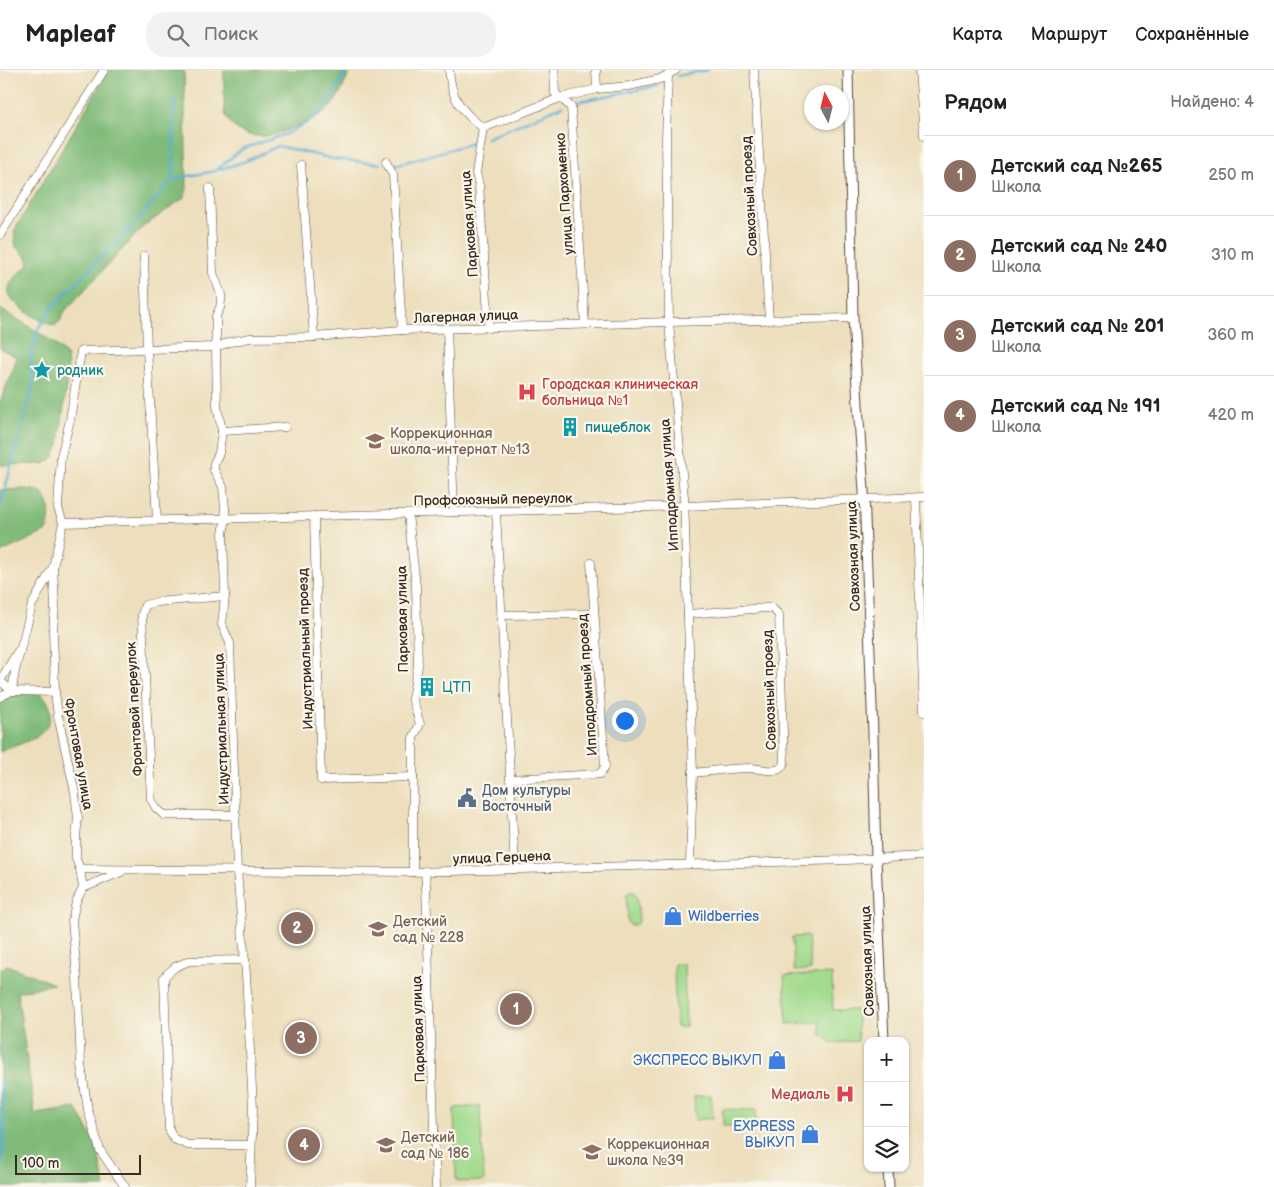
<!DOCTYPE html>
<html lang="ru">
<meta charset="utf-8">
<style>
body{margin:0;font-family:"Balsamiq Sans",sans-serif;background:#f2f2f2;color:#222}
.controls{position:absolute;right:15px;bottom:15px;display:grid;overflow:hidden;border-radius:10px;box-shadow:0 1px 4px #0004}
.controls button{width:45px;height:45px;display:grid;place-items:center;padding:0;border:0;border-bottom:1px solid #e0e0e0;background:#fff;color:#222;font:25px sans-serif}
.compass{position:absolute;left:804px;top:15px;width:45px;height:45px;border-radius:50%;background:#fff;box-shadow:0 1px 4px #0004;rotate:353deg}
.scale{position:absolute;left:15px;bottom:12px;width:126px;box-sizing:border-box;padding-left:5px;border:2px solid #3b2a1e;border-top:0;font-size:14px;line-height:18px;white-space:nowrap;color:#3b2a1e;-webkit-text-stroke:4px #fbf7ec;paint-order:stroke}
.you{position:absolute;left:624px;top:650px;width:18px;height:18px;margin:-12px;border:4px solid #fff;border-radius:50%;background:#1a73e8;box-shadow:0 0 0 8px #1a73e833}
.badge{display:grid;place-items:center;width:32px;height:32px;border-radius:50%;background:#ea580c;color:#fff;font-size:16px;font-weight:700}
.pin{position:absolute;translate:-50% -50%;border:2px solid #fff;box-shadow:0 1px 5px #0006}
.list{margin:0;padding:0;list-style:none}
h2{display:flex;justify-content:space-between;align-items:center;height:65px;margin:0;padding:0 20px;font-size:21px}
h2 small{font-size:16px;font-weight:400;color:#767676}
.list li{display:grid;grid-template-columns:32px 1fr auto;gap:15px;align-items:center;box-sizing:border-box;height:80px;padding:0 20px;border-top:1px solid #e0e0e0}
.list b{display:block;font-size:19px;white-space:nowrap}
.list p{margin:0;font-size:16px;white-space:nowrap;color:#767676}
.list em{font-size:16px;font-style:normal;color:#767676}
.icon{flex:none;width:28px;height:28px;fill:none;stroke:currentColor;stroke-width:2;stroke-linecap:round;stroke-linejoin:round}
.map{position:relative;flex:none;width:924px;height:1117px;overflow:hidden}
header{display:flex;align-items:center;gap:30px;box-sizing:border-box;height:70px;padding:0 25px;background:#fff;border-bottom:1px solid #e0e0e0}
header strong{font-size:24px}
nav{display:flex;gap:28px;margin-inline-start:auto;font-size:18px}
.search{width:350px;height:45px;background:#f2f2f2;display:flex;align-items:center;gap:12px;box-sizing:border-box;padding:0 18px;border-radius:20px;color:#767676;font-size:19px}
main{display:flex}
aside{flex:1;background:#fff}
.map>svg:first-child{display:block}
.green{fill:#a2db8e;stroke:#6e8256}
.forest{fill:#81bb79;stroke:#5e724c}
.lines{fill:none;stroke-linecap:round;stroke-linejoin:round}
.stream{stroke:#5cafd8;stroke-width:2.5}
.minor-casing{stroke:#564536;stroke-width:9}
.tertiary-casing{stroke:#564536;stroke-width:11}
.minor{stroke:#fff;stroke-width:8}
.tertiary{stroke:#fff;stroke-width:9}
.labels{text-anchor:middle;stroke-width:4.5;stroke-linejoin:round;paint-order:stroke}
.street-label{font-size:14px;fill:#3b2a1e;stroke:#fbf7ec}
.culture-label{font-size:14px;fill:#0d838f;stroke:#fbf7ec;text-anchor:start}
.health-label{font-size:14px;fill:#be3a42;stroke:#fbf7ec;text-anchor:start}
.education-label{font-size:14px;fill:#785e54;stroke:#fbf7ec;text-anchor:start}
.service-label{font-size:14px;fill:#4e5e75;stroke:#fbf7ec;text-anchor:start}
.shop-label{font-size:14px;fill:#366cbe;stroke:#fbf7ec;text-anchor:end}
</style>
<header>
<strong>Mapleaf</strong>
<div class="search"><svg class="icon" aria-label="search" viewBox="0 0 24 24"><circle cx="10" cy="10" r="6"/><path d="M15 15l6 6"/></svg>Поиск</div>
<nav><a>Карта</a><a>Маршрут</a><a>Сохранённые</a></nav>
</header>
<main>
<div class="map">
<svg width="924" height="1117" viewBox="0 0 924 1117">
<rect width="100%" height="100%" fill="#fbf7ec"/>
<filter id="ink" filterUnits="userSpaceOnUse"><feTurbulence type="fractalNoise" baseFrequency=".02" numOctaves="2"/><feDisplacementMap in="SourceGraphic" scale="10" xChannelSelector="R" yChannelSelector="G"/><feConvolveMatrix kernelMatrix="1 2 1 2 8 2 1 2 1" color-interpolation-filters="sRGB"/></filter>
<filter id="wash" filterUnits="userSpaceOnUse"><feTurbulence type="fractalNoise" baseFrequency=".0096" numOctaves="4" result="noise"/><feDisplacementMap in="SourceGraphic" scale="20" xChannelSelector="R" yChannelSelector="G"/><feGaussianBlur stdDeviation="1.12" result="paint"/><feColorMatrix in="noise" values="0 0 0 0 0 0 0 0 0 0 0 0 0 0 0 0 0 1.4 0 .05"/><feComposite in="paint" operator="in"/></filter>
<g filter="url(#wash)">
<rect width="100%" height="100%" fill="#eddfbd"/>
<!-- green -->
<g class="green">
<path d="M629 822H634L637 828 639 851C637 855 634 855 630 855L628 852 626 825Z"/>
<path d="M808 866 811 900 794 901 792 867Z"/>
<path d="M674 894H684L686 957H676Z"/>
<path d="M832 904 833 940H857L858 971 832 973 821 965 820 952 787 954 784 906Z"/>
<path d="M711 1025 713 1048 695 1050 694 1026Z"/>
<path d="M480 1036 484 1111 459 1112 456 1110 454 1039 456 1038Z"/>
<path d="M723 1039 756 1040V1057L723 1056Z"/>
</g>
<!-- forest -->
<g class="forest">
<path d="M109 0H184L187 118 185 127 143 157 65 241 60 251 55 256C43 253 5 233 9 218 11 208 23 201 29 194L27 187 16 177 14 161Z"/>
<path d="M224 0H351C345 12 340 27 330 37 319 48 280 65 264 66 249 68 232 60 226 46 223 38 224 10 224 0Z"/>
<path d="M0 239C23 253 48 266 67 285L68 303 59 375 53 388 44 394 0 395V332L14 297 16 287 0 278Z"/>
<path d="M27 419C31 420 37 420 40 422 53 431 50 448 47 461L0 483V420Z"/>
<path d="M19 621 41 624C43 626 47 629 48 633 54 643 49 657 40 664 31 671 11 677 0 682V634L7 627Z"/>
<path d="M7 895 54 914 17 922 35 1044 76 1038 96 1073 105 1117H0V900Z"/>
</g>
<g class="lines">
<!-- stream -->
<g class="stream">
<path d="M677 6 707 0"/>
<path d="M575 32 658 16"/>
<path d="M487 68 562 36"/>
<path d="M395 95 476 72"/>
<path d="M218 100 246 91 278 76 333 89 380 94"/>
<path d="M173 109 174 31"/>
<path d="M0 440 10 400 33 317 31 285 38 259 50 240 143 144 173 109 215 101 242 79 286 64 307 53 319 42 330 29 347 0"/>
<path d="M0 1012C6 1043 5 1075 0 1106"/>
</g>
</g>
</g>
<g filter="url(#ink)">
<g class="lines">
<!-- minor casing -->
<g class="minor-casing">
<g id="minor">
<path d="M449 0C451 28 461 41 483 58L476 103 479 115 489 258"/>
<path d="M554 0 555 23 571 37 585 254"/>
<path d="M596 0 597 19"/>
<path d="M754 0 769 250"/>
<path d="M919 0 924 66"/>
<path d="M668 5 666 70 669 252 684 427 693 703 690 794"/>
<path d="M483 58 560 28 597 19 629 16 660 9 676 0"/>
<path d="M386 92 393 105 402 260"/>
<path d="M301 95 314 267"/>
<path d="M210 118 213 203 221 224V231L220 238 216 246V277L217 336 222 361 219 383 214 393V400L223 417 226 449 223 463 225 526 222 555 230 573 237 801 246 904 253 1038 250 1117"/>
<path d="M0 165 104 0"/>
<path d="M144 186 147 280 157 450"/>
<path d="M447 259 454 442"/>
<path d="M222 361 285 357"/>
<path d="M916 428 924 642"/>
<path d="M496 442 515 799"/>
<path d="M408 444 416 516 418 596 412 628 420 654 413 668V802"/>
<path d="M314 446 321 710 413 707"/>
<path d="M63 453 58 438 61 386 70 350 81 281 216 277 230 272 250 268 314 267 402 260 669 252 853 248"/>
<path d="M63 453 685 436 924 427"/>
<path d="M63 453 53 497 55 536 53 561 55 622 58 646 75 723 78 748 76 766V789L80 799 83 818 76 832 72 850 77 907 81 995 88 1040 100 1080 125 1117"/>
<path d="M225 526 157 532 145 535 142 545 151 729 156 738 164 745H236"/>
<path d="M688 544 766 538H772L779 545 784 693C782 697 780 700 776 700 768 701 759 699 752 698 732 698 713 701 693 703"/>
<path d="M501 545 594 544"/>
<path d="M18 581 0 611 12 621 55 622"/>
<path d="M0 627 12 621 15 601 32 535 53 497"/>
<path d="M510 709 600 704 605 697 591 493"/>
<path d="M80 799 413 802 847 790 924 786"/>
<path d="M425 801 426 816 436 1117"/>
<path d="M83 818 121 802"/>
<path d="M245 890 189 891 175 897 164 907 169 1059 174 1069 188 1075H251"/>
</g>
</g>
<!-- tertiary casing -->
<g class="tertiary-casing">
<g id="tertiary">
<path d="M848 0 853 248 858 335 864 420 873 664 876 789 884 971"/>
<path d="M888 1098 889 1117"/>
</g>
</g>
<!-- minor -->
<use href="#minor" class="minor"/>
<!-- tertiary -->
<use href="#tertiary" class="tertiary"/>
</g>
</g>
<!-- icons -->
<defs>
<g id="sight-bare" transform="scale(1.5)"><path d="M0-6L1.8-2.2L6-1.7L2.9 1.2L3.7 5.4L0 3.3L-3.7 5.4L-2.9 1.2L-6-1.7L-1.8-2.2Z" fill="#0f9aa8" stroke="#fbf7ec" stroke-width="2.5" paint-order="stroke"/></g>
<g id="hospital-bare" transform="scale(1.5)"><path d="M-5-5h3v3.5h4V-5h3V5h-3V1.5h-4V5h-3Z" fill="#e0444e" stroke="#fbf7ec" stroke-width="2.5" paint-order="stroke"/></g>
<g id="building-bare" transform="scale(1.5)"><path d="M-4-6H4V6H1V3H-1V6H-4ZM-2.5-4.3h1.7v1.8h-1.7ZM.8-4.3h1.7v1.8H.8ZM-2.5-1h1.7V.8h-1.7ZM.8-1h1.7V.8H.8Z" fill="#0f9aa8" stroke="#fbf7ec" stroke-width="2.5" paint-order="stroke"/></g>
<g id="school-bare" transform="scale(1.5)"><path d="M0-5L7-2L0 1L-7-2ZM-4 1L0 2.5L4 1V4Q0 6-4 4Z" fill="#8d6e63" stroke="#fbf7ec" stroke-width="2.5" paint-order="stroke"/></g>
<g id="civic-bare" transform="scale(1.5)"><path d="M-.6-6.5H3V-4.5H.6V-3L4-1V1h2V6H-6V1h2V-1L-.6-3ZM-1.2 2.5V6h2.4V2.5Z" fill="#5c6f8a" stroke="#fbf7ec" stroke-width="2.5" paint-order="stroke"/></g>
<g id="shop-bare" transform="scale(1.5)"><path d="M-5-2.5h2.3a2.7 3.5 0 0 1 5.4 0H5L5.5 6h-11ZM-1.5-2.5h3a1.5 2.3 0 0 0-3 0Z" fill="#3f7fe0" stroke="#fbf7ec" stroke-width="2.5" paint-order="stroke"/></g>
</defs>
<g fill-rule="evenodd">
<use href="#sight-bare" x="42" y="300"/>
<use href="#hospital-bare" x="527" y="322"/>
<use href="#building-bare" x="570" y="357"/>
<use href="#school-bare" x="375" y="371"/>
<use href="#building-bare" x="427" y="617"/>
<use href="#civic-bare" x="467" y="728"/>
<use href="#shop-bare" x="673" y="846"/>
<use href="#school-bare" x="378" y="859"/>
<use href="#shop-bare" x="777" y="990"/>
<use href="#hospital-bare" x="845" y="1024"/>
<use href="#shop-bare" x="810" y="1064"/>
<use href="#school-bare" x="386" y="1075"/>
<use href="#school-bare" x="592" y="1082"/>
</g>
<g class="labels">
<!-- street labels -->
<g class="street-label">
<text transform="translate(564 124) rotate(-94)" y="5">улица Пархоменко</text>
<text transform="translate(749 126) rotate(-93)" y="5">Совхозный проезд</text>
<text transform="translate(469 154) rotate(-94)" y="5">Парковая улица</text>
<text transform="translate(466 246) rotate(-2)" y="5">Лагерная улица</text>
<text transform="translate(669 415) rotate(-94)" y="5">Ипподромная улица</text>
<text transform="translate(493 429) rotate(-1)" y="5">Профсоюзный переулок</text>
<text transform="translate(853 486) rotate(-92)" y="5">Совхозная улица</text>
<text transform="translate(402 549) rotate(-91)" y="5">Парковая улица</text>
<text transform="translate(305 579) rotate(-92)" y="5">Индустриальный проезд</text>
<text transform="translate(587 615) rotate(-94)" y="5">Ипподромный проезд</text>
<text transform="translate(769 620) rotate(-92)" y="5">Совхозный проезд</text>
<text transform="translate(134 639) rotate(-93)" y="5">Фронтовой переулок</text>
<text transform="translate(221 659) rotate(-92)" y="5">Индустриальная улица</text>
<text transform="translate(79 684) rotate(80)" y="5">Фронтовая улица</text>
<text transform="translate(502 787) rotate(-2)" y="5">улица Герцена</text>
<text transform="translate(867 891) rotate(-92)" y="5">Совхозная улица</text>
<text transform="translate(418 959) rotate(-92)" y="5">Парковая улица</text>
</g>
<!-- culture labels -->
<g class="culture-label">
<text x="57" y="305">родник</text>
<text x="585" y="362">пищеблок</text>
<text x="442" y="622">ЦТП</text>
</g>
<!-- health labels -->
<g class="health-label">
<text x="542" y="319">Городская клиническая<tspan x="542" dy="16">больница №1</tspan></text>
<text x="830" y="1029" text-anchor="end">Медиаль</text>
</g>
<!-- education labels -->
<g class="education-label">
<text x="390" y="368">Коррекционная<tspan x="390" dy="16">школа-интернат №13</tspan></text>
<text x="393" y="856">Детский<tspan x="393" dy="16">сад № 228</tspan></text>
<text x="401" y="1072">Детский<tspan x="401" dy="16">сад № 186</tspan></text>
<text x="607" y="1079">Коррекционная<tspan x="607" dy="16">школа №39</tspan></text>
</g>
<!-- service labels -->
<g class="service-label">
<text x="482" y="725">Дом культуры<tspan x="482" dy="16">Восточный</tspan></text>
</g>
<!-- shop labels -->
<g class="shop-label">
<text x="688" y="851" text-anchor="start">Wildberries</text>
<text x="762" y="995">ЭКСПРЕСС ВЫКУП</text>
<text x="795" y="1061">EXPRESS<tspan x="795" dy="16">ВЫКУП</tspan></text>
</g>
</g>
</svg>
<div class="controls">
<button>+</button>
<button>−</button>
<button><svg class="icon" aria-label="layers" viewBox="0 0 24 24"><path d="M12 4l9 5-9 5-9-5zM3 14l9 5 9-5"/></svg></button>
</div>
<svg class="compass" viewBox="-18 -18 36 36"><path d="M0-13l5 13h-10z" fill="#e53935"/><path d="M0 13l5-13h-10z" fill="#767676"/></svg>
<div class="scale">100 m</div>
<div class="you"></div>
<div class="pin badge" style="left:516px;top:939px;background:#8d6e63">1</div>
<div class="pin badge" style="left:297px;top:858px;background:#8d6e63">2</div>
<div class="pin badge" style="left:301px;top:968px;background:#8d6e63">3</div>
<div class="pin badge" style="left:304px;top:1075px;background:#8d6e63">4</div>
</div>
<aside>
<h2>Рядом<small>Найдено: 4</small></h2>
<ul class="list">
<li><span class="badge" style="background:#8d6e63">1</span><div><b>Детский сад №265</b><p>Школа</p></div><em>250 m</em></li>
<li><span class="badge" style="background:#8d6e63">2</span><div><b>Детский сад № 240</b><p>Школа</p></div><em>310 m</em></li>
<li><span class="badge" style="background:#8d6e63">3</span><div><b>Детский сад № 201</b><p>Школа</p></div><em>360 m</em></li>
<li><span class="badge" style="background:#8d6e63">4</span><div><b>Детский сад № 191</b><p>Школа</p></div><em>420 m</em></li>
</ul>
</aside>
</main>
